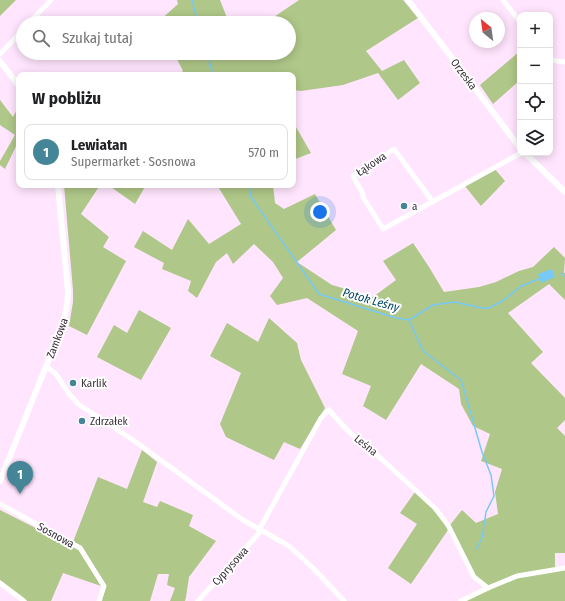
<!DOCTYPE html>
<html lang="pl">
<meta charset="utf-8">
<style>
body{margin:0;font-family:"Fira Sans Condensed",sans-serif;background:#f6f6f6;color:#202124}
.controls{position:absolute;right:12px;top:12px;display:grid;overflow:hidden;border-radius:8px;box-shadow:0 2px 10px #0003}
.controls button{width:36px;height:36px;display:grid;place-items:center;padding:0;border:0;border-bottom:1px solid #e0e0e0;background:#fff;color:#202124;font:20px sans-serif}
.compass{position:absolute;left:469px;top:12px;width:36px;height:36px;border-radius:50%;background:#fff;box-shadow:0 2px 10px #0003;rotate:331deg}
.you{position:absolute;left:320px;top:212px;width:14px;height:14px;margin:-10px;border:3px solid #fff;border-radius:50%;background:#1a73e8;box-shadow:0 0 0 6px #1a73e833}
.badge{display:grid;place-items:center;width:26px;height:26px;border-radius:50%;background:#448597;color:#fff;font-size:13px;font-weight:700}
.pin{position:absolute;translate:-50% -33px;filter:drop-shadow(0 1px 2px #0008)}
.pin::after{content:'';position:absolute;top:21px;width:14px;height:12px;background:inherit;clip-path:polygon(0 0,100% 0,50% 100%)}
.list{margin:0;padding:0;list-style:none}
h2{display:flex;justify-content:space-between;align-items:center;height:52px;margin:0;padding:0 16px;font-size:17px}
h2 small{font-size:13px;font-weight:400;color:#757577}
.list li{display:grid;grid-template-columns:26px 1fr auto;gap:12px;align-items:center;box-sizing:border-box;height:56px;margin:0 8px 8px;padding:0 8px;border:1px solid #e0e0e0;border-radius:8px}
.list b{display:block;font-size:15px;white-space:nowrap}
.list p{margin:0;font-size:13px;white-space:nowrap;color:#757577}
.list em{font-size:13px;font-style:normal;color:#757577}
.icon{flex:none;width:22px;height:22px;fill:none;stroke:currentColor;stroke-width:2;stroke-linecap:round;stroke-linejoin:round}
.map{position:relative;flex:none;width:565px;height:601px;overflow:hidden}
.search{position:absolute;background:#fff;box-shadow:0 2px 10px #0003;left:16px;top:16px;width:280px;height:44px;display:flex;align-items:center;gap:10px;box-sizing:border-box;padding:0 14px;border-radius:22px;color:#757577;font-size:15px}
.panel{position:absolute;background:#fff;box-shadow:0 2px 10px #0003;left:16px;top:72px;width:280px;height:116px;border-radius:8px}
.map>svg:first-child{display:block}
.green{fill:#afc788}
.water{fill:#77c9f7}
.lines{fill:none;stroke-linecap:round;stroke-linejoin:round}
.stream{stroke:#77c9f7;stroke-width:1.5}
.minor{stroke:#fff;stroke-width:5}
.tertiary{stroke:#fff;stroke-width:6}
.poi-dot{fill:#448597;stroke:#fff;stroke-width:1.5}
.labels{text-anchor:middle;stroke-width:4;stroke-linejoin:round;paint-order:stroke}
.street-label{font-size:11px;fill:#3b313b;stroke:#fff}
.poi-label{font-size:11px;fill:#3b313b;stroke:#fff;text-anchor:start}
.water-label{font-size:12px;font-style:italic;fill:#004764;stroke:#fff}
</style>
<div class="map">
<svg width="565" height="601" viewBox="0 0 565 601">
<rect width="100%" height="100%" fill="#ffe5fd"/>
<!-- green -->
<g class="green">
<path d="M0 0H16L0 16Z"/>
<path d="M177 0H220L229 23H159L158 22 178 4Z"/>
<path d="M299 0H403L418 18 366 51 382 71 404 60 420 83 398 100 378 73 343 85 301 91 293 90V75H178L183 71 174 53H289V23H265Z"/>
<path d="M520 51V80L493 104 480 85Z"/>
<path d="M0 100 13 117 19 106V140L5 169 0 165V161L15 135 0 125Z"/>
<path d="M293 122 311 153 293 160Z"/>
<path d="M494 168 505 181 481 206 464 185Z"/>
<path d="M64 185H100L81 214 109 237 103 247 126 261 87 335 69 326 73 302V290Z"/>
<path d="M108 185H146L135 204Z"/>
<path d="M217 185H273L275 203 284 209 315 194 336 230 297 262 332 285 373 297 396 280 383 261 413 243 429 267 444 292 479 287 496 282 519 271 533 267 554 247 565 258 564 273H565V300L549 284 508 313 543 352 531 363 565 398V420L557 428 565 436V553H555V569L565 568V601H461L487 588 474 577 450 525 462 510 476 523 498 514 495 492 502 469 481 461 490 434 473 426 461 404 459 389 421 364 386 420 363 406 371 386 342 374 358 331 307 298 277 305 270 296 283 278 273 262 254 244 233 264 227 253 216 262 197 298 188 291 191 281 162 269 164 263 134 247 143 231 172 250 188 219 209 244 241 224Z"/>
<path d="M139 310 171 328 141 380 97 357 114 325 127 333Z"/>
<path d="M269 318 297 343 301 360 325 408 300 449 284 442 274 460 226 437 220 424 241 373 210 356 227 323 258 342Z"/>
<path d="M142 450 157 462 143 502 157 507 160 501 193 515 189 526 216 541 189 577 186 597 185 601H170L175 588 167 585 169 574H158L150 601H102L106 586 82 546 73 542 98 477 127 489Z"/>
<path d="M415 492C428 504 440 515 448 530L411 584 388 568 417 524 400 513Z"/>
<path d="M0 510 79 550 101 586 63 573 51 601H27L0 580Z"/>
</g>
<!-- water -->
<path class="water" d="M552 269 555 277 541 283 538 274Z"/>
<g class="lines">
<!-- stream -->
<g class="stream">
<path d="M192 0 198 23"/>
<path d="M207 53 213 75"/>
<path d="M249 185 251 197 319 294 396 318 409 320 423 351 461 380 482 452 491 475 494 496 486 512 482 538 476 549"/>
<path d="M561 273 565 277"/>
<path d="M409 320 433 305 454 302 482 308H489L504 300 521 286 539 279"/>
</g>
<!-- minor -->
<g class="minor">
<path d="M503 0 520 22"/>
<path d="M29 23 51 0"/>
<path d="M0 54 23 30"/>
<path d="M550 60 565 62"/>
<path d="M433 202 394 149 353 176 363 194V197L383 229 521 153"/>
<path d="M46 366 56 374 69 394 78 404 133 440 243 520 289 546 314 569 344 601"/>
<path d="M0 504 80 548 104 586 99 601"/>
<path d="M259 530 321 418 329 410 348 431 376 454 435 508 448 525 474 577 488 588"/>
<path d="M0 583 24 601"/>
<path d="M198 601 261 531"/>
<path d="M461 601 488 588 517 576 565 568"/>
</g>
<!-- tertiary -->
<g class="tertiary">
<path d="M408 0 520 148"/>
<path d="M0 61 19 86"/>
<path d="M525 153 565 192"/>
<path d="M0 481 63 324 67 305 68 292 58 185"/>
</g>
</g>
<!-- markers -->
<g class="poi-dot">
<circle cx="404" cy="206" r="4"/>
<circle cx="73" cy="383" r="4"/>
<circle cx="82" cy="421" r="4"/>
</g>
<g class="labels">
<!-- street labels -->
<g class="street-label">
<text transform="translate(464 74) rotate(53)" y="4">Orzeska</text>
<text transform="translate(371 164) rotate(-34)" y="4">Łąkowa</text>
<text transform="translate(57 338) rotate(-69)" y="4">Zamkowa</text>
<text transform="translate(366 445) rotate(39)" y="4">Leśna</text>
<text transform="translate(56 535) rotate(29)" y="4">Sosnowa</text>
<text transform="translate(230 566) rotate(-48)" y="4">Cyprysowa</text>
</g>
<!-- poi labels -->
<g class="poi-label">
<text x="412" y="210">a</text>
<text x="81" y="387">Karlik</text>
<text x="90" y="425">Zdrzałek</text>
</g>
<!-- water labels -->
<g class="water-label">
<text transform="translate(371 300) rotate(16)" y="4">Potok Leśny</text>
</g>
</g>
</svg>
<div class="controls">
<button>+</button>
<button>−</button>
<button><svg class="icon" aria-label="locate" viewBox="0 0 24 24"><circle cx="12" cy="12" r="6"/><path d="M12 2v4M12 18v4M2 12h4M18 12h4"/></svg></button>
<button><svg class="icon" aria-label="layers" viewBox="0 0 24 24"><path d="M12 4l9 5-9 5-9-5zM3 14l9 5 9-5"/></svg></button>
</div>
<svg class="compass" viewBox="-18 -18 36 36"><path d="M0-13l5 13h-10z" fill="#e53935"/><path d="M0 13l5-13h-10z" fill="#757577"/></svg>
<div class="you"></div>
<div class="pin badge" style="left:20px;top:494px">1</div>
<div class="search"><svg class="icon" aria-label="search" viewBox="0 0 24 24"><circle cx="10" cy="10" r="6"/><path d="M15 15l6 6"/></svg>Szukaj tutaj</div>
<section class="panel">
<h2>W pobliżu<small></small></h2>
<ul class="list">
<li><span class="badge">1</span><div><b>Lewiatan</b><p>Supermarket · Sosnowa</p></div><em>570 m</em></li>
</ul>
</section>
</div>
